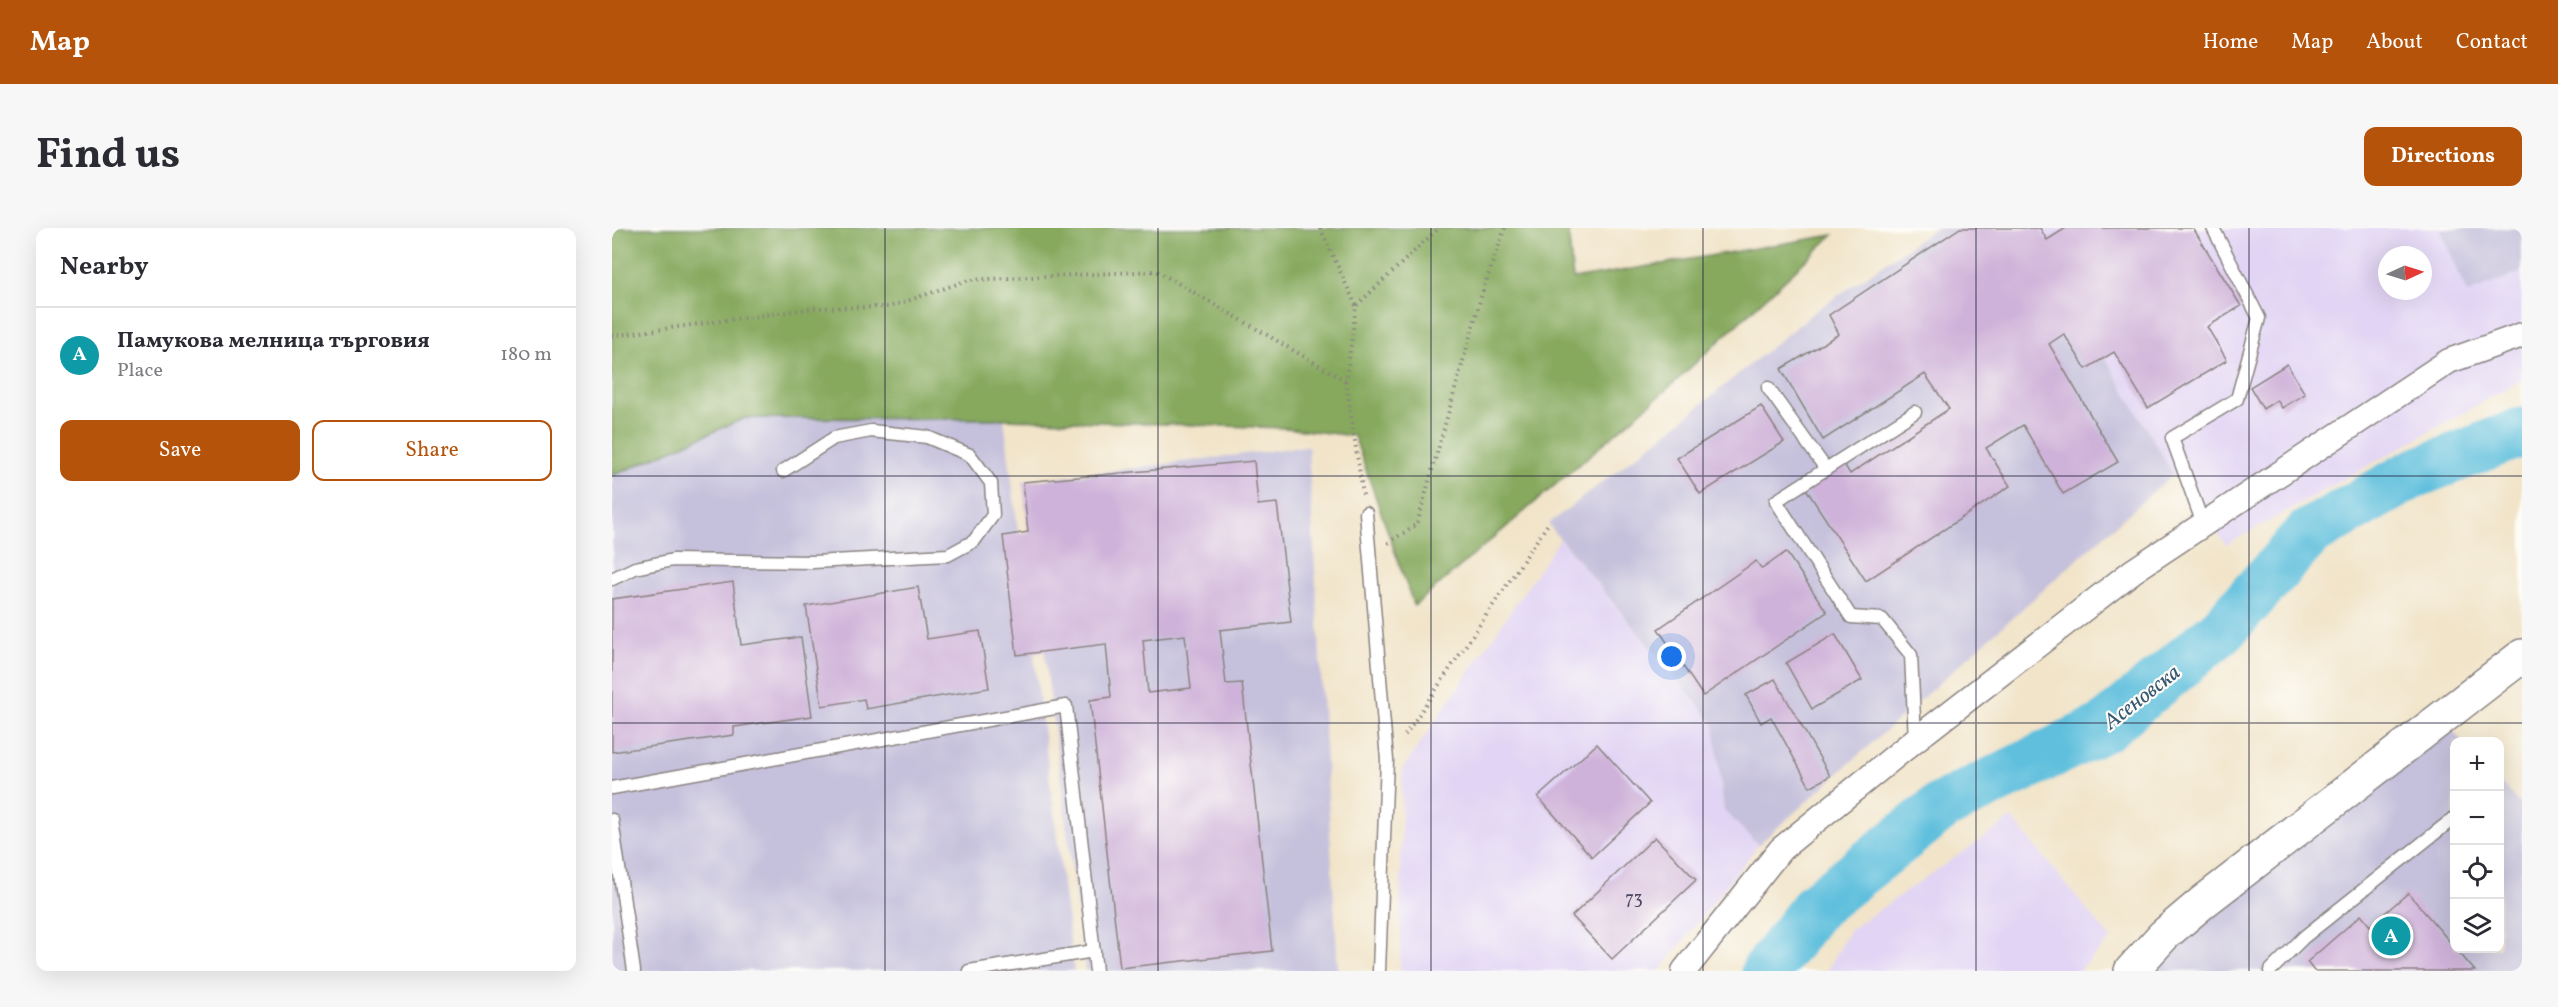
<!DOCTYPE html>
<meta charset="utf-8">
<style>
body{margin:0;font-family:Vollkorn,serif;background:#f7f7f7;color:#2b2b33}
.controls{position:absolute;right:18px;bottom:18px;display:grid;overflow:hidden;border-radius:12px;box-shadow:0 6px 24px #0002}
.controls button{width:54px;height:54px;display:grid;place-items:center;padding:0;border:0;border-bottom:2px solid #e1e1e2;background:#fff;color:#2b2b33;font:30px sans-serif}
.compass{position:absolute;left:1766px;top:18px;width:54px;height:54px;border-radius:50%;background:#fff;box-shadow:0 6px 24px #0002;rotate:86deg}
.you{position:absolute;left:1060px;top:429px;width:21px;height:21px;margin:-15px;border:4px solid #fff;border-radius:50%;background:#1a73e8;box-shadow:0 0 0 9px #1a73e833}
.badge{display:grid;place-items:center;width:39px;height:39px;border-radius:50%;background:#b45309;color:#fff;font-size:20px;font-weight:700}
.pin{position:absolute;translate:-50% -50%;border:3px solid #fff;box-shadow:0 2px 6px #0006}
.list{margin:0;padding:0;list-style:none}
h2{display:flex;justify-content:space-between;align-items:center;height:78px;margin:0;padding:0 24px;font-size:26px}
h2 small{font-size:20px;font-weight:400;color:#7c7c81}
.list li{display:grid;grid-template-columns:39px 1fr auto;gap:18px;align-items:center;box-sizing:border-box;height:96px;padding:0 24px;border-top:2px solid #e1e1e2}
.list b{display:block;font-size:22px;white-space:nowrap}
.list p{margin:0;font-size:20px;white-space:nowrap;color:#7c7c81}
.list em{font-size:20px;font-style:normal;color:#7c7c81}
.actions{display:flex;gap:12px;padding:18px 24px}
.actions a{flex:1;padding:14px 0;border:2px solid #b45309;border-radius:12px;text-align:center;font-size:21px;color:#b45309}
.actions .main{background:#b45309;color:#fff}
.icon{flex:none;width:33px;height:33px;fill:none;stroke:currentColor;stroke-width:2;stroke-linecap:round;stroke-linejoin:round}
.map{position:relative;flex:none;width:1910px;height:743px;overflow:hidden;border-radius:12px}
header{display:flex;align-items:center;gap:36px;box-sizing:border-box;height:84px;padding:0 30px;background:#b45309;color:#fff}
header strong{font-size:28px}
nav{display:flex;gap:33px;margin-inline-start:auto;font-size:21px}
.intro{display:flex;align-items:center;justify-content:space-between;box-sizing:border-box;height:144px;padding:0 36px}
h1{margin:0;font-size:42px}
.button{padding:15px 27px;border-radius:12px;background:#b45309;color:#fff;font-size:21px;font-weight:700}
main{display:flex;gap:36px;padding:0 36px}
aside{flex:1;background:#fff;border-radius:12px;box-shadow:0 6px 24px #0002}
.map>svg:first-child{display:block}
.built{fill:#e1d4f4;fill-rule:evenodd}
.industrial{fill:#c5c0db}
.forest{fill:#86a95d;stroke:#54664c;stroke-width:1.5}
.lines{fill:none;stroke-linecap:round;stroke-linejoin:round}
.river{stroke:#5fbfdd;stroke-width:50}
.building{fill:#cfb2d9;fill-rule:evenodd}
.lane-casing{stroke:#8a8382;stroke-width:15}
.street-casing{stroke:#8a8382;stroke-width:27}
.secondary-casing{stroke:#8a8382;stroke-width:36}
.path{stroke:#8a8382;stroke-width:4;stroke-dasharray:1.5 4.5;stroke-linecap:butt}
.lane{stroke:#fff;stroke-width:12}
.street{stroke:#fff;stroke-width:24}
.secondary{stroke:#fff;stroke-width:33}
.grid{fill:none;stroke:#22223b;stroke-width:1.5;stroke-opacity:0.55}
.labels{text-anchor:middle;stroke-width:4.5;stroke-linejoin:round;paint-order:stroke}
.number-label{font-size:18px;fill:#4d4662}
.water-label{font-size:22px;font-style:italic;fill:#375974;stroke:#fdfcf7}
</style>
<header>
<strong>Map</strong>
<nav><a>Home</a><a>Map</a><a>About</a><a>Contact</a></nav>
</header>
<div class="intro"><h1>Find us</h1><a class="button">Directions</a></div>
<main>
<aside>
<h2>Nearby<small></small></h2>
<ul class="list">
<li><span class="badge" style="background:#0f9aa8">A</span><div><b>Памукова мелница търговия</b><p>Place</p></div><em>180 m</em></li>
</ul>
<div class="actions"><a class="main">Save</a><a>Share</a></div>
</aside>
<div class="map">
<svg width="1910" height="743" viewBox="0 0 1910 743">
<rect width="100%" height="100%" fill="#fdfcf7"/>
<filter id="ink" filterUnits="userSpaceOnUse"><feTurbulence type="fractalNoise" baseFrequency=".0167" numOctaves="2"/><feDisplacementMap in="SourceGraphic" scale="12" xChannelSelector="R" yChannelSelector="G"/><feConvolveMatrix kernelMatrix="1 2 1 2 8 2 1 2 1" color-interpolation-filters="sRGB"/></filter>
<filter id="wash" filterUnits="userSpaceOnUse"><feTurbulence type="fractalNoise" baseFrequency=".008" numOctaves="4" result="noise"/><feDisplacementMap in="SourceGraphic" scale="24" xChannelSelector="R" yChannelSelector="G"/><feGaussianBlur stdDeviation="1.35" result="paint"/><feColorMatrix in="noise" values="0 0 0 0 0 0 0 0 0 0 0 0 0 0 0 0 0 1.4 0 .05"/><feComposite in="paint" operator="in"/></filter>
<g filter="url(#wash)">
<rect width="100%" height="100%" fill="#f1e4c9"/>
<!-- built -->
<g class="built">
<path d="M1418 0H1910V152L1614 317 1561 246ZM1775 27H1811V63H1775Z"/>
<path d="M948 311 1102 496 1112 582 1146 617 1048 743H788L790 542Z"/>
<path d="M1400 590 1499 711 1467 743H1215L1238 702Z"/>
</g>
<!-- industrial -->
<g class="industrial">
<path d="M1324 0H1418L1561 246 1146 617 1112 582 1102 496 936 296 1057 203 1201 85Z"/>
<path d="M1828 0H1910V44L1855 65Z"/>
<path d="M133 190 392 191 462 743H0V248Z"/>
<path d="M696 218 726 743H473L411 254Z"/>
<path d="M1828 489 1850 513 1842 514V720H1888V554L1910 578V743H1519Z"/>
</g>
<!-- forest -->
<path class="forest" d="M0 0H956L961 51 1221 7 1061 156 802 378 742 208 673 200 392 191 133 190 0 248Z"/>
<g class="lines">
<!-- river -->
<path class="river" d="M1154 743 1205 677 1331 578 1493 499 1611 401 1697 305 1801 246 1910 204"/>
</g>
<g id="blocks">
<!-- building -->
<g class="building">
<path d="M1348 0H1428L1435 12 1454 0H1581L1629 78 1595 99 1615 132 1536 180 1502 124 1474 141 1452 106 1437 116 1506 234 1451 266 1411 197 1374 220 1398 258 1254 353 1194 261 1232 236 1238 246 1337 181 1313 146 1211 212 1169 141 1227 106 1217 87Z"/>
<path d="M1675 136 1693 166 1670 180 1665 172 1651 181 1638 159Z"/>
<path d="M1149 178 1172 214 1088 266 1065 230Z"/>
<path d="M642 233 646 277 665 275 679 394 608 402 614 456 630 455 660 723 508 740 478 472 499 469 494 416 405 427 391 308 416 304 411 254ZM573 407 579 460 536 465 531 412Z"/>
<path d="M1174 324 1215 384 1091 468 1046 401 1144 333 1150 341Z"/>
<path d="M121 354 129 417 189 409 200 488 122 499V507L0 524V371Z"/>
<path d="M306 359 315 411 368 403 377 460 254 481 252 471 210 478 194 378Z"/>
<path d="M1223 406 1250 452 1200 481 1174 435Z"/>
<path d="M1163 451 1218 548 1198 559 1159 489 1149 495 1134 467Z"/>
<path d="M985 516 1038 575 980 629 926 569Z"/>
<path d="M1043 609 1084 652 1000 731 960 688Z"/>
<path d="M1796 665 1863 743H1702L1695 734 1749 687 1758 698Z"/>
</g>
</g>
</g>
<g filter="url(#ink)">
<use href="#blocks" fill-opacity="0" stroke="#8a8382" stroke-width="1.5"/>
<g class="lines">
<!-- lane casing -->
<g class="lane-casing">
<g id="lane">
<path d="M1156 160 1214 241"/>
<path d="M1303 184 1164 273 1239 389 1270 391 1299 427 1303 512"/>
<path d="M754 285 775 532 767 743"/>
<path d="M1591 296 1560 210 1625 171 1647 90 1601 0"/>
<path d="M0 351 23 340 61 332 201 334 336 327 362 313 381 287 379 255 358 227 315 209 259 203 222 210 171 243"/>
<path d="M0 560 454 478 484 743"/>
<path d="M0 592 22 743"/>
<path d="M357 743 482 723"/>
<path d="M1658 743 1692 709 1842 590"/>
</g>
</g>
<!-- street casing -->
<g class="street-casing">
<path id="street" d="M1072 743 1169 621 1303 512 1521 343 1837 133 1910 107"/>
</g>
<!-- secondary casing -->
<g class="secondary-casing">
<path id="secondary" d="M1519 743 1552 707 1591 674 1910 428"/>
</g>
<!-- path -->
<g class="path">
<path d="M708 0 744 78"/>
<path d="M0 108 203 80 277 79 357 52 545 43 734 153"/>
<path d="M751 267 734 153 744 78 827 0"/>
<path d="M776 315 805 296 872 59 893 0"/>
<path d="M793 507 936 296"/>
</g>
<!-- lane -->
<use href="#lane" class="lane"/>
<!-- street -->
<use href="#street" class="street"/>
<!-- secondary -->
<use href="#secondary" class="secondary"/>
</g>
</g>
<!-- grid -->
<path class="grid" d="M273 0V743M546 0V743M819 0V743M1091 0V743M1364 0V743M1637 0V743M0 248H1910M0 495H1910"/>
<g class="labels">
<!-- number labels -->
<g class="number-label">
<text x="1022" y="676">73</text>
</g>
<!-- water labels -->
<g class="water-label">
<text transform="translate(1529 468) rotate(-38)" y="8">Асеновска</text>
</g>
</g>
</svg>
<div class="controls">
<button>+</button>
<button>−</button>
<button><svg class="icon" aria-label="locate" viewBox="0 0 24 24"><circle cx="12" cy="12" r="6"/><path d="M12 2v4M12 18v4M2 12h4M18 12h4"/></svg></button>
<button><svg class="icon" aria-label="layers" viewBox="0 0 24 24"><path d="M12 4l9 5-9 5-9-5zM3 14l9 5 9-5"/></svg></button>
</div>
<svg class="compass" viewBox="-18 -18 36 36"><path d="M0-13l5 13h-10z" fill="#e53935"/><path d="M0 13l5-13h-10z" fill="#7c7c81"/></svg>
<div class="you"></div>
<div class="pin badge" style="left:1779px;top:708px;background:#0f9aa8">A</div>
</div>
</main>
